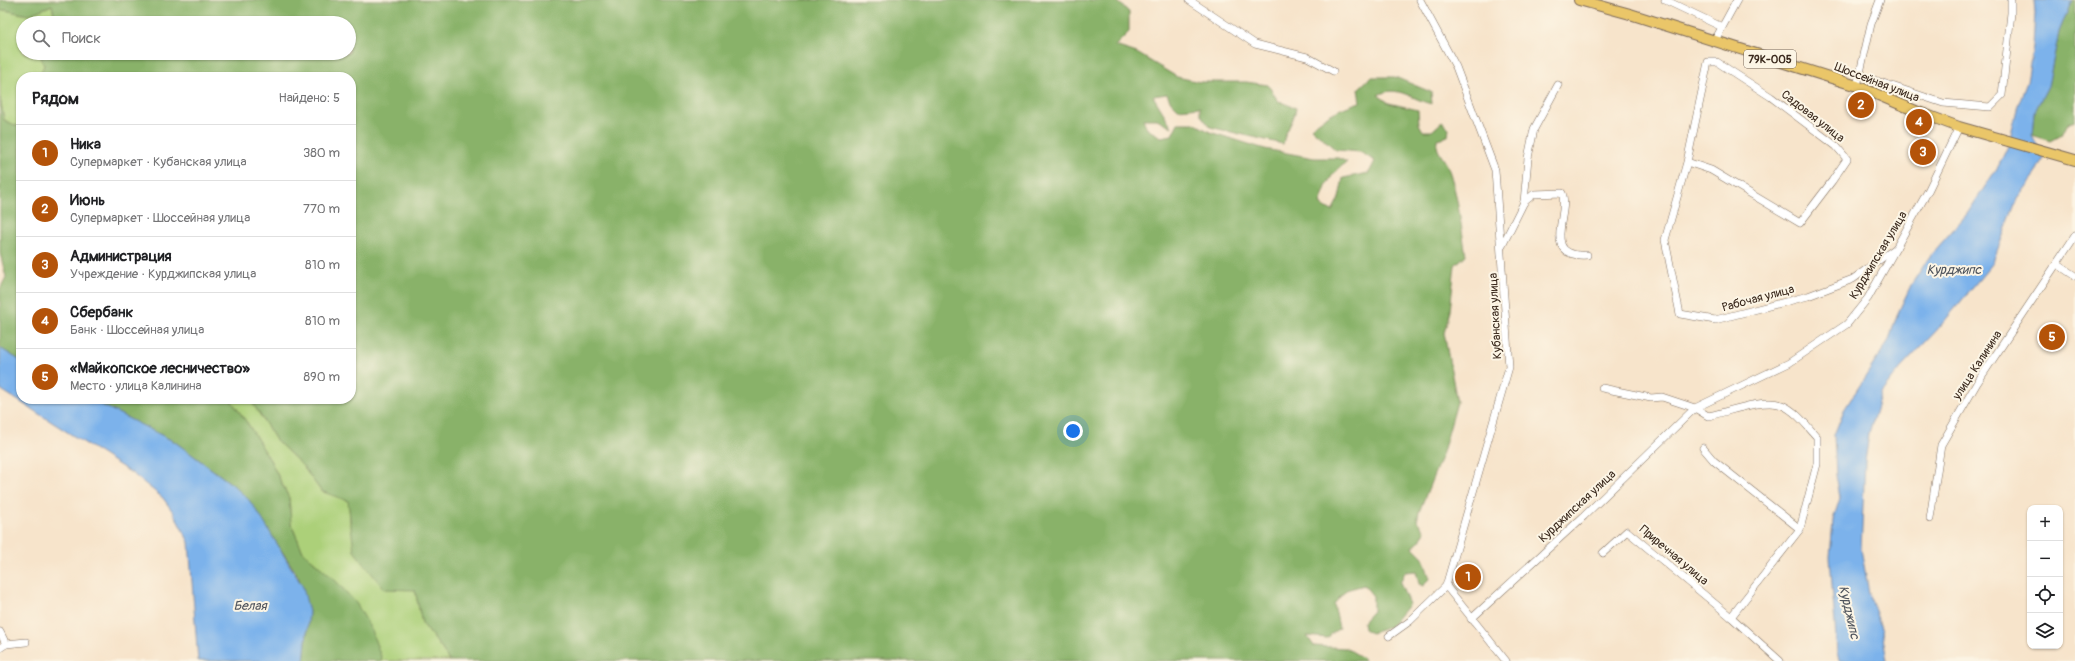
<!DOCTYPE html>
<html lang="ru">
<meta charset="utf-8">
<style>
body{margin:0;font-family:Pangolin,sans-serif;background:#f6f6f6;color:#202124}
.controls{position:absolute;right:12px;bottom:12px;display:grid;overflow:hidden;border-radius:8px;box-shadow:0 1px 3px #0004}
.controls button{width:36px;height:36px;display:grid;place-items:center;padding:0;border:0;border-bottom:1px solid #e0e0e0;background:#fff;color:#202124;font:20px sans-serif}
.you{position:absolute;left:1073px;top:431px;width:14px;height:14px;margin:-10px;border:3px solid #fff;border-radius:50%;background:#1a73e8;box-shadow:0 0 0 6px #1a73e833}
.badge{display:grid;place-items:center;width:26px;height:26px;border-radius:50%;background:#b45309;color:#fff;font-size:13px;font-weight:700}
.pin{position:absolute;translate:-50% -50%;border:2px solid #fff;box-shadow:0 1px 4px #0006}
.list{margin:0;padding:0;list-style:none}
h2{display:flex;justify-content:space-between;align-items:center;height:52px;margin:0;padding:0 16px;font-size:17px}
h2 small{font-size:13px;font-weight:400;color:#757577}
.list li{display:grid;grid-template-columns:26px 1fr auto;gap:12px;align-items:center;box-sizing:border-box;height:56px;padding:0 16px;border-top:1px solid #e0e0e0}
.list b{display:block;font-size:15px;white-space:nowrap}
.list p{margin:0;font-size:13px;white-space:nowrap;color:#757577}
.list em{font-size:13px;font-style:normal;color:#757577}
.icon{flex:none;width:22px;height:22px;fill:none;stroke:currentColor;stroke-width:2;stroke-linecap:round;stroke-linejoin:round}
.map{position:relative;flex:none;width:2075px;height:661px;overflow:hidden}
.search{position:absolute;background:#fff;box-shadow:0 1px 3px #0004;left:16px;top:16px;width:340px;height:44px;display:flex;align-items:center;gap:10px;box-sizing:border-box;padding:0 14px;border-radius:22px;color:#757577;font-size:15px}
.panel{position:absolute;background:#fff;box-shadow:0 1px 3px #0004;left:16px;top:72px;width:340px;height:332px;border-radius:16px}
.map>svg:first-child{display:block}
.green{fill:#acd079;stroke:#747d4c}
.forest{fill:#89b269;stroke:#626e44}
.water{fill:#7cb2eb;stroke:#5c6e84}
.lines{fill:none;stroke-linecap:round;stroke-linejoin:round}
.minor-casing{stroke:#7d6b5b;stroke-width:8}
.primary-casing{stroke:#7d6b5b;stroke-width:12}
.minor{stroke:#fff;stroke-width:7}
.primary{stroke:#eac669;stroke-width:10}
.labels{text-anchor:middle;stroke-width:4;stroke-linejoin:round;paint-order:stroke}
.shield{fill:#fcf5e5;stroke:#75675a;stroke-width:1}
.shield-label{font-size:11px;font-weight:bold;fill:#3b2a1e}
.street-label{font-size:12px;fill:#3b2a1e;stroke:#fcf5e5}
.water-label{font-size:13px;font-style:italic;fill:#4e535c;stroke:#fcf5e5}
</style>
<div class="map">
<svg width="2075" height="661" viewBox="0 0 2075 661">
<rect width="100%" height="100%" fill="#fcf5e5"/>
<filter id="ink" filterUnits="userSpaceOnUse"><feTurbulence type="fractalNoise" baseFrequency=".025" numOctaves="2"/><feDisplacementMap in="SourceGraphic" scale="8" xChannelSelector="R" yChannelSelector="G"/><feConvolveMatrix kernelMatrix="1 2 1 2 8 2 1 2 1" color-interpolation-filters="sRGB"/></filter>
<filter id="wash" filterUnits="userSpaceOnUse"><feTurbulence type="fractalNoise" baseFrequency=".012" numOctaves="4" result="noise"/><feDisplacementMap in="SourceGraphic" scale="16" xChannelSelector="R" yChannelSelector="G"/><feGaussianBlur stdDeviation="0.9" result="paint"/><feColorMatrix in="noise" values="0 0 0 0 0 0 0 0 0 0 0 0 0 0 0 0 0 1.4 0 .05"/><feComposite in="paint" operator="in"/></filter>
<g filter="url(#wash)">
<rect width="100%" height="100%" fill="#f7e4cb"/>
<!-- green -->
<g class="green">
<path d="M52 5 56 23H23V53H40L44 66 38 77H21V128L4 120 0 98V11L5 10 28 15Z"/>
<path d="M230 399H250L276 440 302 465 321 491 349 501 350 524 415 590 422 623 442 649 449 661H380L382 659 336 581 303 552 291 524 289 498 270 460 248 424Z"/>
</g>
<!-- forest -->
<g class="forest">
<path d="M0 0H1116L1129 12V32L1115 46 1137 53 1177 77 1200 82H1246L1268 85 1278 101 1296 108C1294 122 1285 130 1283 144L1210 127 1200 114V107L1178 109 1171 102 1167 94 1153 96 1172 127 1157 119H1143L1147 129 1161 137 1172 135 1178 123H1194L1210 132 1265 149 1314 158H1338L1347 162C1329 175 1327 183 1320 204L1332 211 1339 198 1343 178 1369 173 1375 161 1360 152 1336 150 1311 128C1326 115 1341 108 1360 102L1358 89 1371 77H1395L1431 92 1432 104C1412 100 1398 84 1378 95L1389 103 1418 110 1419 124 1423 131H1432L1442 122 1449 128 1448 136 1437 139C1435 151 1443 156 1448 167 1458 195 1461 226 1466 255L1455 265 1450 311 1444 333 1457 402 1443 452 1419 512 1417 521 1425 531 1420 541 1413 547 1423 557 1430 579 1423 586 1419 584 1416 571 1405 572 1400 583 1409 604 1390 627 1371 633 1364 629 1363 622 1373 611V596L1364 585 1346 590 1334 604 1339 628 1327 638 1307 636 1314 646 1346 648 1363 658 1364 661H449L442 649 422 623 415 590 384 589 354 551 348 501 321 491 302 465 276 440 250 399H351V77H38L44 66 40 53H349V23H56L52 5 28 15 5 10 0 11Z"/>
<path d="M2072 0H2075V121L2068 123 2062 135 2051 141 2032 135 2034 113 2048 86 2059 32Z"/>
<path d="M0 98 4 120 21 128V361L0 348V289L6 277 0 253Z"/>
<path d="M90 399H230L248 424 270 460 289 498 291 524 303 552 336 581 356 603 369 625 382 659 380 661H304L309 612 298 576 249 500 233 485 175 442Z"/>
</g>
<!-- water -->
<g class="water">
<path d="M2034 0H2072L2059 32 2048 86 2034 113 2032 135 2044 158 2036 174 2017 199 1992 264 1937 330 1900 369 1881 393 1869 433 1865 462 1861 549 1869 593 1882 631 1887 661H1839L1837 652 1830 557 1833 520 1840 498 1836 474 1834 435 1844 410 1889 340 1897 315 1911 285 1930 256 1967 214 1999 165 2008 146 2018 105 2027 82 2033 46 2035 13Z"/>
<path d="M0 348 21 361V399H90L175 442 233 485 249 500 259 514 303 587 309 612 304 661H198L189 542 173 512 163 498 133 474 0 389Z"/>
</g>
</g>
<g filter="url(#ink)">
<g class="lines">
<!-- minor casing -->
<g class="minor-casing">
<g id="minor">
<path d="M1189 0 1255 44 1307 57 1333 71"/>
<path d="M1665 0 1722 27"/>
<path d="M1714 42 1737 0"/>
<path d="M1859 75 1943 103 1990 107 2002 95 2011 13V0"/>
<path d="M1857 86 1871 24 1880 0"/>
<path d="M1687 162 1711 170 1800 223 1832 181 1847 159 1836 146 1771 97 1717 62H1708L1687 162 1665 240 1680 314 1715 320 1808 296 1853 279 1896 248"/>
<path d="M1524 202 1534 194 1562 193C1571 212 1539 258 1587 255"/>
<path d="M1502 246 1524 202 1528 158 1534 129 1558 85"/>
<path d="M2057 264 2075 276"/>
<path d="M1602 388 1651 398 1662 397 1695 408 1708 416C1727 412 1764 398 1782 405 1796 411 1807 426 1817 437V464L1800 529 1731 617"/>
<path d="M1703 448 1714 461 1800 529"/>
<path d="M1930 519 1941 445 1977 383 2075 236"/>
<path d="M1603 553 1627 531 1731 617 1780 661"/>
<path d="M1446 586 1506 661"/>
<path d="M1471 619 1584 516 1695 408 1789 363 1847 324 1868 298 1928 191 1959 127"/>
<path d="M0 632 6 644"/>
<path d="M1389 636 1410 621 1446 586 1509 367 1495 170 1456 67 1420 0"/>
<path d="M0 648 6 644 26 642"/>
</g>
</g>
<!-- primary casing -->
<g class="primary-casing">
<path id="primary" d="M1579 0 1630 14 1857 86 1916 111 1959 127 2075 160"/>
</g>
<!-- minor -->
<use href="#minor" class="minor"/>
<!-- primary -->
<use href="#primary" class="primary"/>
</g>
</g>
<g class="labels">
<!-- shield labels -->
<rect class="shield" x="1744" y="50" width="52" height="18" rx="3"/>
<g class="shield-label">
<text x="1770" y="63">79К-005</text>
</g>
<!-- street labels -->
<g class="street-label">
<text transform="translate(1877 82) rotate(21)" y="4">Шоссейная улица</text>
<text transform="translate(1813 116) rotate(38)" y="4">Садовая улица</text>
<text transform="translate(1878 255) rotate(-59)" y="4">Курджипская улица</text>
<text transform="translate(1758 298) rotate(-15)" y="4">Рабочая улица</text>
<text transform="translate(1495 316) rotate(-93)" y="4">Кубанская улица</text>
<text transform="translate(1977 365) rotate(-57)" y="4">улица Калинина</text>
<text transform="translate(1577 506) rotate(-43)" y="4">Курджипская улица</text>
<text transform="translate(1674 555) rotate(40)" y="4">Приречная улица</text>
</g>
<!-- water labels -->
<g class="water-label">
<text x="1954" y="274">Курджипс</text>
<text x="250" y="610">Белая</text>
<text transform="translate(1850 612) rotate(77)" y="5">Курджипс</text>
</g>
</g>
</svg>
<div class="controls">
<button>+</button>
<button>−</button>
<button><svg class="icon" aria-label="locate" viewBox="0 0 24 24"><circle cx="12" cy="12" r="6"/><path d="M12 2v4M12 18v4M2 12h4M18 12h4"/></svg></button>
<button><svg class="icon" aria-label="layers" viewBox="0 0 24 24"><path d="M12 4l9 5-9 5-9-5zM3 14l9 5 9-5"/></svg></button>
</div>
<div class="you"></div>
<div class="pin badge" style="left:1468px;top:577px">1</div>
<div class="pin badge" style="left:1861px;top:105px">2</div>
<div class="pin badge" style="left:1923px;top:152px">3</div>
<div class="pin badge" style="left:1919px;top:122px">4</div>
<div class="pin badge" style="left:2052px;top:337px">5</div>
<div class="search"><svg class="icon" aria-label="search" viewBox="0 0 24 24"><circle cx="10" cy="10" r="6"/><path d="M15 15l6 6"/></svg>Поиск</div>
<section class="panel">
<h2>Рядом<small>Найдено: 5</small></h2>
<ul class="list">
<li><span class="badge">1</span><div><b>Ника</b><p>Супермаркет · Кубанская улица</p></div><em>380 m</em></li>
<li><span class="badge">2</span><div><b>Июнь</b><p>Супермаркет · Шоссейная улица</p></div><em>770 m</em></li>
<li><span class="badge">3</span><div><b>Администрация</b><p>Учреждение · Курджипская улица</p></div><em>810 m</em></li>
<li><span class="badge">4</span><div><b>Сбербанк</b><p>Банк · Шоссейная улица</p></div><em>810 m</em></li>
<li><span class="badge">5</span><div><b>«Майкопское лесничество»</b><p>Место · улица Калинина</p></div><em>890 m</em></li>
</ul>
</section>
</div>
